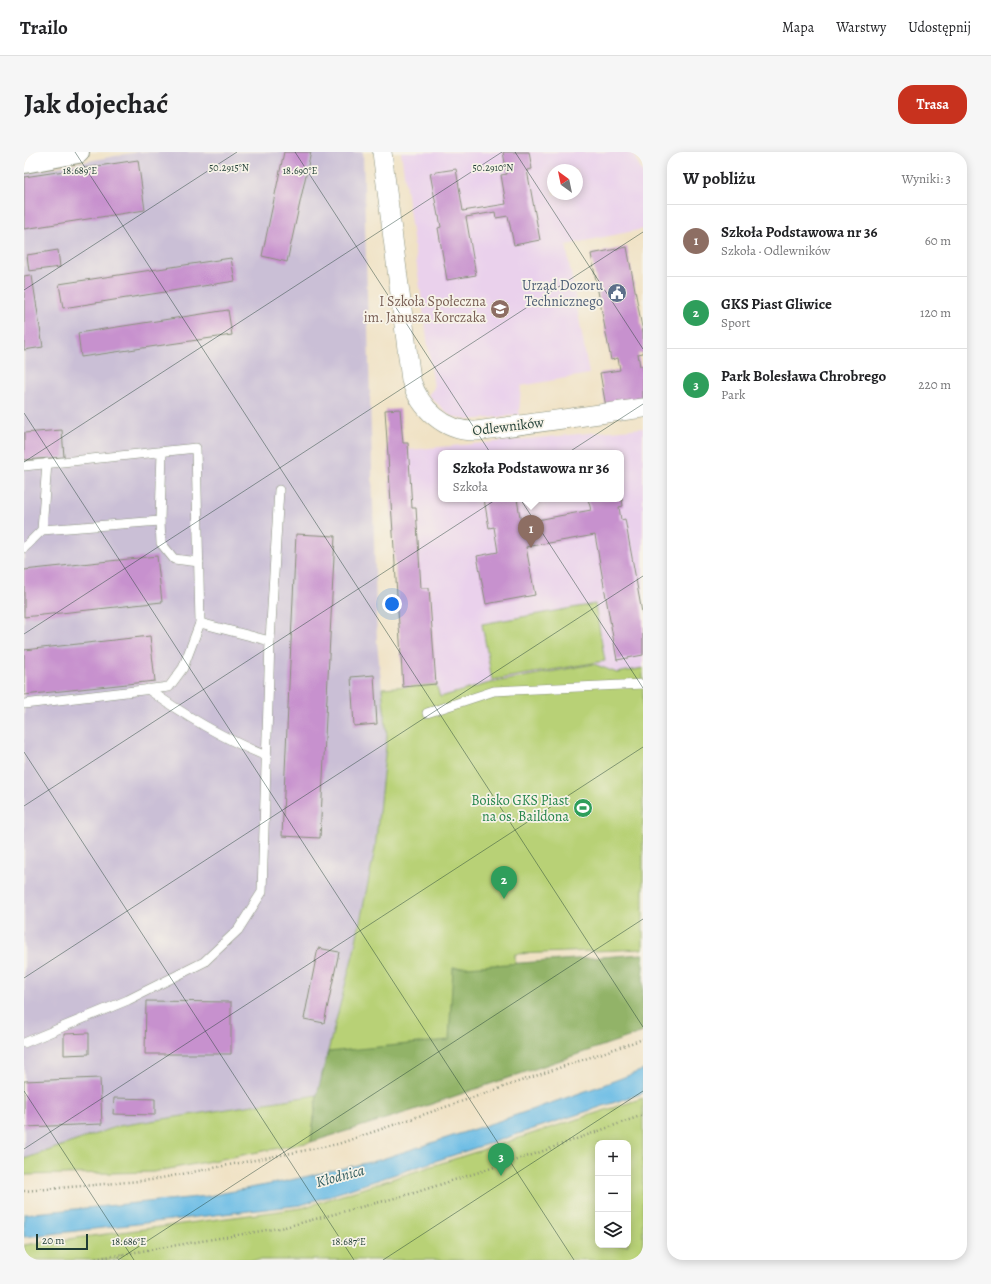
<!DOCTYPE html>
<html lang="pl">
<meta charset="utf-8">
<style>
body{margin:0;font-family:Alegreya,serif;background:#f6f6f6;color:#202124}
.controls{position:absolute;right:12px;bottom:12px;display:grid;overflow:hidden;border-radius:8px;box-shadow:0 2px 10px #0003}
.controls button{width:36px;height:36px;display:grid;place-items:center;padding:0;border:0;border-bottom:1px solid #e0e0e0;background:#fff;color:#202124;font:20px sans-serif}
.compass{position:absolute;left:523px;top:12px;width:36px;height:36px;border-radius:50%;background:#fff;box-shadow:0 2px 10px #0003;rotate:327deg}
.scale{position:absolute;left:12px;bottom:10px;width:52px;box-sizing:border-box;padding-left:4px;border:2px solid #1f3d34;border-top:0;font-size:11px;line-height:14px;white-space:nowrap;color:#1f3d34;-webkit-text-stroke:3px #f7f3e8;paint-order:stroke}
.you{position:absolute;left:368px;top:452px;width:14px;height:14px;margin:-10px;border:3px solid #fff;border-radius:50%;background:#1a73e8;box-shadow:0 0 0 6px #1a73e833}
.badge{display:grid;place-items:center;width:26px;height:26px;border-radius:50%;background:#c8321e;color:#fff;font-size:13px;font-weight:700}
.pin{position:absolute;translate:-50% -33px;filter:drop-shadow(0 1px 2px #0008)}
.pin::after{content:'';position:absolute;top:21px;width:14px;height:12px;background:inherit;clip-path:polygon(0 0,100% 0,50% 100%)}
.popup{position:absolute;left:414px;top:298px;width:186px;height:52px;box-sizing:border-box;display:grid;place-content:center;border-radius:8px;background:#fff;filter:drop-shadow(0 1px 3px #0005);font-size:13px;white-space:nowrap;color:#757577}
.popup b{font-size:15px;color:#202124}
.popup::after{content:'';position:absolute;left:50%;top:100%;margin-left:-8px;border:8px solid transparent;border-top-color:#fff}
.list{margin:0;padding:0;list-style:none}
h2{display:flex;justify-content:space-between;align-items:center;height:52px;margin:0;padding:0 16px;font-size:17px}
h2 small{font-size:13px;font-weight:400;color:#757577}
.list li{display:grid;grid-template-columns:26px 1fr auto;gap:12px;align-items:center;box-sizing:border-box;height:72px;padding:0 16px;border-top:1px solid #e0e0e0}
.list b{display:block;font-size:15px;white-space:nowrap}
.list p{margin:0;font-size:13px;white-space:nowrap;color:#757577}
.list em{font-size:13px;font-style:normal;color:#757577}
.icon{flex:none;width:22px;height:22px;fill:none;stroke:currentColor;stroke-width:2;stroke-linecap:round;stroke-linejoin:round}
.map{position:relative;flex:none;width:619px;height:1108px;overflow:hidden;border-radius:16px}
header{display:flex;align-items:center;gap:24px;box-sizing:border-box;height:56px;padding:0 20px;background:#fff;border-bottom:1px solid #e0e0e0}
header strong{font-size:19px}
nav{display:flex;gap:22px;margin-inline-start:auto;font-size:14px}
.intro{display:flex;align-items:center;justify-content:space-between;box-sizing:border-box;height:96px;padding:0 24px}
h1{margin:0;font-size:28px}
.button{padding:10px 18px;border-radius:16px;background:#c8321e;color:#fff;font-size:14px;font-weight:700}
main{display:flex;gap:24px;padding:0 24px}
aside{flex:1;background:#fff;border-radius:16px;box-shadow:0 2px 10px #0003}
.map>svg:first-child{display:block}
.built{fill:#ead1ec;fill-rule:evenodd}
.industrial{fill:#cabfd6}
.green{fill:#b8d176;stroke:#6c8755;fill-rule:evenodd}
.forest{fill:#92b367;stroke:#58784e}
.water{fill:#6abce5;stroke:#447c8c}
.building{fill:#c791ce}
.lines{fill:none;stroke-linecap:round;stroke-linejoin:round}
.service-casing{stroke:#88907c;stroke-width:10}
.minor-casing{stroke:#88907c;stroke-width:20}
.tertiary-casing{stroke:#88907c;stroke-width:24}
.path{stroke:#88907c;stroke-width:2.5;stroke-dasharray:1 3;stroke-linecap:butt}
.service{stroke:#fff;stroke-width:9}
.minor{stroke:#fff;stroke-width:19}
.tertiary{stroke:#fff;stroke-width:22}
.ticks{fill:none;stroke:#1f3d34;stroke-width:1;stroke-opacity:0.45}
.labels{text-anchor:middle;stroke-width:3.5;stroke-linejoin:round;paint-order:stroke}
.service-label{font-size:14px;fill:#4e5e75;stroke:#f7f3e8;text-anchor:end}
.education-label{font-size:14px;fill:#785e54;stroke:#f7f3e8;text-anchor:end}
.street-label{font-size:14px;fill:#1f3d34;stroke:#f7f3e8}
.leisure-label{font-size:14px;fill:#27864d;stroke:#f7f3e8;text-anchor:end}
.water-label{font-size:15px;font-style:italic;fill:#325d60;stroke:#f7f3e8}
.ticks-label{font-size:10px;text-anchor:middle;fill:#1f3d34;stroke:#f7f3e8;stroke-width:3.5;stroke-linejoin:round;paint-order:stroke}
</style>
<header>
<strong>Trailo</strong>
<nav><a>Mapa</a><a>Warstwy</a><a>Udostępnij</a></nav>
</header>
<div class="intro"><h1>Jak dojechać</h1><a class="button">Trasa</a></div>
<main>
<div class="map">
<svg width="619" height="1108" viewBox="0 0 619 1108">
<rect width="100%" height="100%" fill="#f7f3e8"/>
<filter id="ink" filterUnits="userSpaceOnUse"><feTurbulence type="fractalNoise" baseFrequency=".025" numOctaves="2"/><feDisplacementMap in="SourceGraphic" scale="8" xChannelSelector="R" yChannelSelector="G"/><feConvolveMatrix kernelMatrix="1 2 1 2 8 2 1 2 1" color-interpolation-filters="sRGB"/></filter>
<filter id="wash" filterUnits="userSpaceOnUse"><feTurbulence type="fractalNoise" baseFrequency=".012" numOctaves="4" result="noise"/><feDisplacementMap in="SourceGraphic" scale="16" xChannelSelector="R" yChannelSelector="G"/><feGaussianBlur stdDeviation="0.9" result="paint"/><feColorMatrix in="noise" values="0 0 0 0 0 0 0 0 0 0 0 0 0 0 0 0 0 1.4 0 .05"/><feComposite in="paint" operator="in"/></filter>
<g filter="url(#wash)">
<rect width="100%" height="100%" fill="#f0e2c5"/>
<!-- built -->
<g class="built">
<path d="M377 0H608L619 22V77L542 93 565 222 497 234 495 263 444 268 427 264 404 243 410 236ZM529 18H553V42H529Z"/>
<path d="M619 276V516L593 521 570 512 466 531 416 545 412 532 406 436H397L392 356H388L384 298ZM417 301H597V347H417Z"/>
</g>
<!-- industrial -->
<path class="industrial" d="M113 0H339L353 491 363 584 351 697 330 799 293 943 95 974 0 1007V21Z"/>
<!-- green -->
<g class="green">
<path d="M571 452 581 509 468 528 458 472Z"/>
<path d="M570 512 593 521 619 516V797L491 802 493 893 297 926 330 799 351 697 363 584 358 536 412 532 416 545 466 531Z"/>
<path d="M293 943 287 990 129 1020 0 1023V1007L95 974Z"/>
<path d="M619 946V1108H0V1093L278 1056ZM574 991H604V1093H574Z"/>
</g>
<!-- forest -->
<path class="forest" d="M619 802V880L390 958 287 990 293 943 304 900 425 888 429 816Z"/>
<!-- water -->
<path class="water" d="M619 918V941L277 1053 0 1085V1062L184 1044 258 1030 355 1008 475 969 579 933Z"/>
<g id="blocks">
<!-- building -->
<g class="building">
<path d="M260 0H287L263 110 238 104Z"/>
<path d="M479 0H505L508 17 503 18 516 88 490 93 484 64 472 66 471 60 442 65 452 123 423 128 414 76 417 75 415 64H414L406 21 432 17 439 59 482 52 477 23 483 22Z"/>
<path d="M114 8 121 58 0 77V25Z"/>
<path d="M603 95 619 181V201L614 202 616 214H619V248L582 255 576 221 596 218 594 206 587 208 567 102Z"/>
<path d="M34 98 36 115 5 119 3 103Z"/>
<path d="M207 106 211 129 39 156 35 132Z"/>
<path d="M6 123V125L8 124 19 195 0 198V124Z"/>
<path d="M204 158 208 183 57 205 54 181Z"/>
<path d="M376 257 379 291H384L388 356H392L397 436H405L412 532 379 535 361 258Z"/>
<path d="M38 278 40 305 0 308V281Z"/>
<path d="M460 347H493L497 371 567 358 564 347H598L599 354 595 355 597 368 601 367 619 466V503L593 508 571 383 502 395 511 443 462 452 453 404 474 400 470 375 465 376Z"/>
<path d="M272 382 311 384 296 686 258 684Z"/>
<path d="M133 404 138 450 0 465V418Z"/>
<path d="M126 484 131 529 0 543V498Z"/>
<path d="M350 523 353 572 330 574 327 525Z"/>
<path d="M294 796 315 800 300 871 280 867Z"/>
<path d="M122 849 207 850V902H121Z"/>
<path d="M65 881V902L40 903V882Z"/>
<path d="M76 926 78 972 0 975V929Z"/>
<path d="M90 946 131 947V963L89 962Z"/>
</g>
</g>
</g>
<g filter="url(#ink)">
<use href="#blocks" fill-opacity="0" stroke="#88907c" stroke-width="1"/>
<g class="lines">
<!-- service casing -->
<g class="service-casing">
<g id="service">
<path d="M0 314 172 296 176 471 159 516 145 535 0 552"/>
<path d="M136 369 137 391 150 407 175 410"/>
<path d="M18 378 136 369 138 299"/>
<path d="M0 396 18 378 23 311"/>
<path d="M176 471 246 489"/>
<path d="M124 537C161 564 201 587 242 604"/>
<path d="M403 561 470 539 619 532"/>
<path d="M0 891 104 848 180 810 214 778 238 740 246 489 255 338"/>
</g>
</g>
<!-- minor casing -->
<g class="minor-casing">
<path id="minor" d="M358 0 387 228C396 257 421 280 452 279L619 256"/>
</g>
<!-- tertiary casing -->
<g class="tertiary-casing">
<path id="tertiary" d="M0 10 54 0"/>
</g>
<!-- path -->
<g class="path">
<path d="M0 1039 127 1028 314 992 619 887"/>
<path d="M64 1108 261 1075 390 1041 508 1003 619 963"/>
<path d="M92 1108 99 1102"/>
</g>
<!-- service -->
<use href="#service" class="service"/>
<!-- minor -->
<use href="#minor" class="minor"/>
<!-- tertiary -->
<use href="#tertiary" class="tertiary"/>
</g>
</g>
<!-- ticks -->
<path class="ticks" d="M51 0 619 875M271 0 619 536M491 0 619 197M0 138 213 0M0 261 550 1108M0 310 478 0M0 482 619 80M0 600 330 1108M0 654 619 252M0 826 619 424M0 939 110 1108M0 997 619 595M94 1108 619 767M359 1108 619 939"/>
<!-- icons -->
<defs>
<g id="civic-disc" transform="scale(1)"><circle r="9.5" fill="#5c6f8a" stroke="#f7f3e8"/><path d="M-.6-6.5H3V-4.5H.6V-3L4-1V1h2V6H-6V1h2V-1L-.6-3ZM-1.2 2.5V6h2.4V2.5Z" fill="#fff"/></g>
<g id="school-disc" transform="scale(1)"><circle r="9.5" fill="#8d6e63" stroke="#f7f3e8"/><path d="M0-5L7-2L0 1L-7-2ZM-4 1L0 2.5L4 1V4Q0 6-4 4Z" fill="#fff"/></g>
<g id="stadium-disc" transform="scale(1)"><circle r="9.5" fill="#2e9e5b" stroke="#f7f3e8"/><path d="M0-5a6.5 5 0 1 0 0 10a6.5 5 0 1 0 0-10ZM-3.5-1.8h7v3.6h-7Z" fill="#fff"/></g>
</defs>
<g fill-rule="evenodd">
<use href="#civic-disc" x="593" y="141"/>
<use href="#school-disc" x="476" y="157"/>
<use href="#stadium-disc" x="559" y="656"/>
</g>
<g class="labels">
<!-- service labels -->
<g class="service-label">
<text x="579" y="138">Urząd Dozoru<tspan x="579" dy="16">Technicznego</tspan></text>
</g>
<!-- education labels -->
<g class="education-label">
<text x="462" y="154">I Szkoła Społeczna<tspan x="462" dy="16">im. Janusza Korczaka</tspan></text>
</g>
<!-- street labels -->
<g class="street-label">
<text transform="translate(484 274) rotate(-7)" y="5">Odlewników</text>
</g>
<!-- leisure labels -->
<g class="leisure-label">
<text x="545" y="653">Boisko GKS Piast<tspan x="545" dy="16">na os. Baildona</tspan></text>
</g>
<!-- water labels -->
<g class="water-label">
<text transform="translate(316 1024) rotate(-15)" y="5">Kłodnica</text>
</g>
</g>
<g class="ticks-label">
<text x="205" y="19">50.2915°N</text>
<text x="469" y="19">50.2910°N</text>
<text x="56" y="22">18.689°E</text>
<text x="276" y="22">18.690°E</text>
<text x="105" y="1093">18.686°E</text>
<text x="325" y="1093">18.687°E</text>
</g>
</svg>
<div class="controls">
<button>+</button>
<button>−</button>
<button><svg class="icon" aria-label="layers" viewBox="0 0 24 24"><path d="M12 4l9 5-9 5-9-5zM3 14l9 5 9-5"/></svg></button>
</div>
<svg class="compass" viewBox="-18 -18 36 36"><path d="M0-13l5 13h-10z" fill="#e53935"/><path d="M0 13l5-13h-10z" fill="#757577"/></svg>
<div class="scale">20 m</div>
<div class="you"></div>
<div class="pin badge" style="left:507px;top:396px;background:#8d6e63">1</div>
<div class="popup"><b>Szkoła Podstawowa nr 36</b>Szkoła</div>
<div class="pin badge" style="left:480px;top:747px;background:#2e9e5b">2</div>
<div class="pin badge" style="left:477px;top:1024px;background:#2e9e5b">3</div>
</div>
<aside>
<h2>W pobliżu<small>Wyniki: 3</small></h2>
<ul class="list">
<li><span class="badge" style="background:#8d6e63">1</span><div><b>Szkoła Podstawowa nr 36</b><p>Szkoła · Odlewników</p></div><em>60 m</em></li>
<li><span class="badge" style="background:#2e9e5b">2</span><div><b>GKS Piast Gliwice</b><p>Sport</p></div><em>120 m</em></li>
<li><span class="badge" style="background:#2e9e5b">3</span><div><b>Park Bolesława Chrobrego</b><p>Park</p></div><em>220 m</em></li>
</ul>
</aside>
</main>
